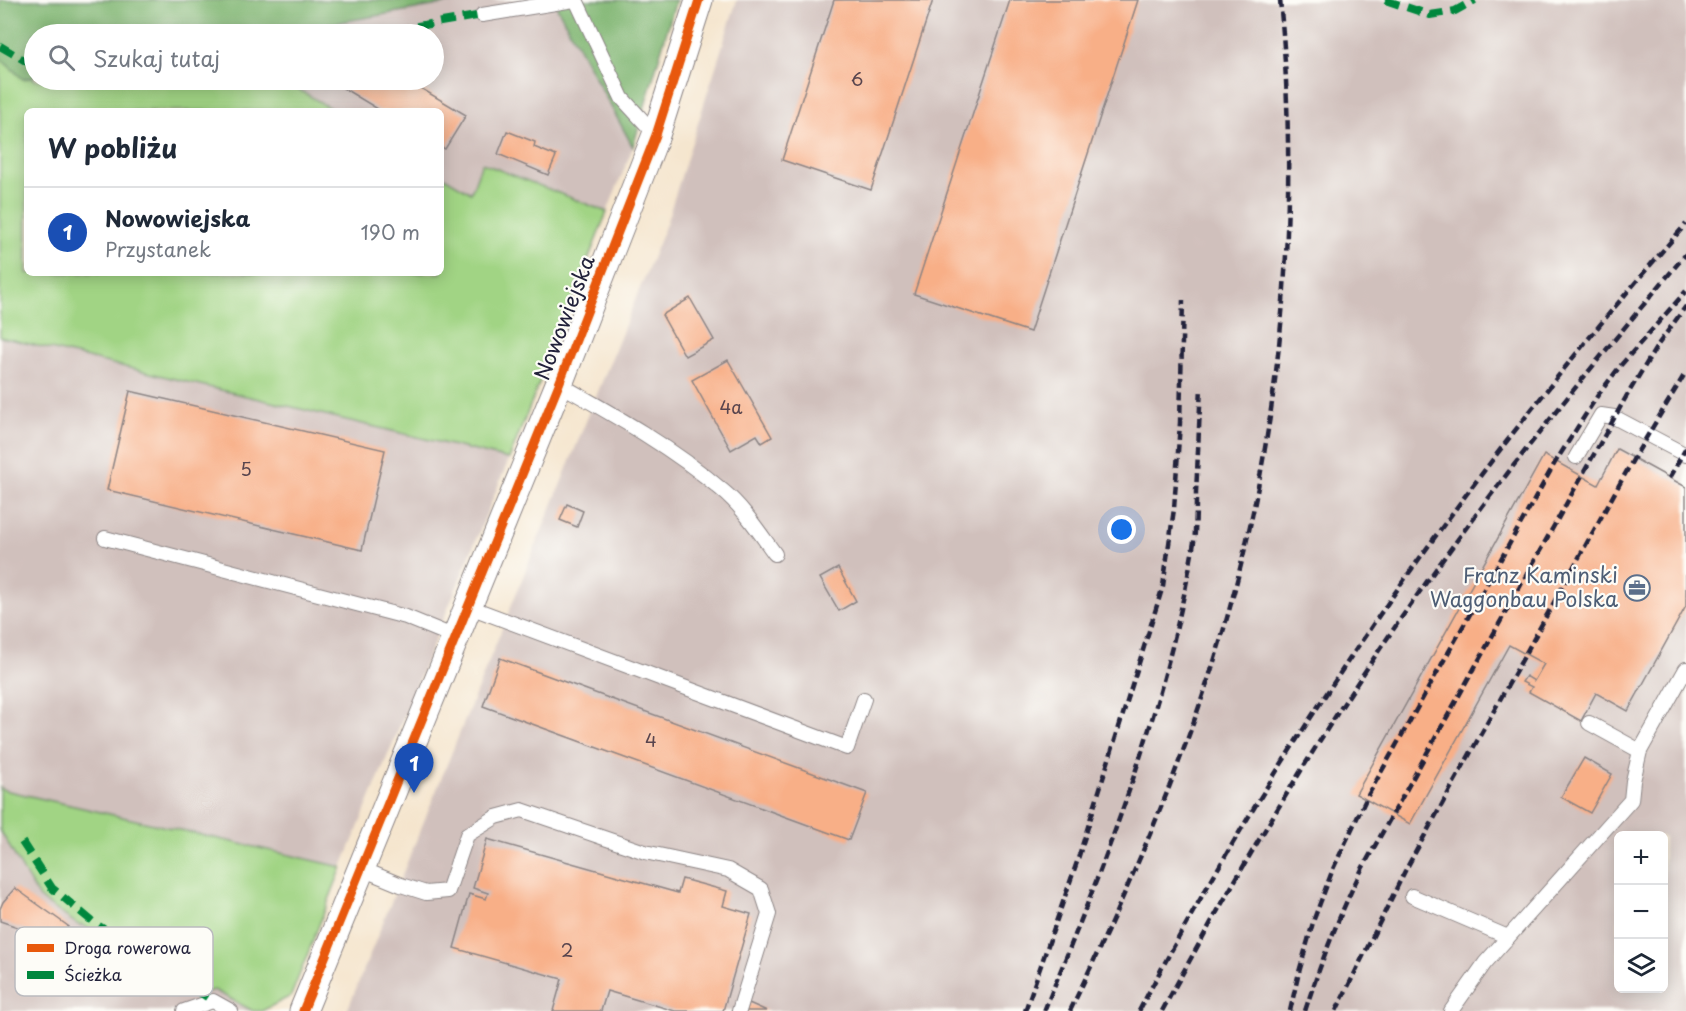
<!DOCTYPE html>
<html lang="pl">
<meta charset="utf-8">
<style>
body{margin:0;font-family:"Playpen Sans",sans-serif;background:#f6f6f7;color:#1f2937}
.controls{position:absolute;right:18px;bottom:18px;display:grid;overflow:hidden;border-radius:9px;box-shadow:0 3px 15px #0003}
.controls button{width:54px;height:54px;display:grid;place-items:center;padding:0;border:0;border-bottom:2px solid #e0e1e3;background:#fff;color:#1f2937;font:30px sans-serif}
.you{position:absolute;left:1122px;top:530px;width:21px;height:21px;margin:-15px;border:4px solid #fff;border-radius:50%;background:#1a73e8;box-shadow:0 0 0 9px #1a73e833}
.badge{display:grid;place-items:center;width:39px;height:39px;border-radius:50%;background:#c8321e;color:#fff;font-size:20px;font-weight:700}
.pin{position:absolute;translate:-50% -50px;filter:drop-shadow(0 2px 3px #0008)}
.pin::after{content:'';position:absolute;top:32px;width:21px;height:18px;background:inherit;clip-path:polygon(0 0,100% 0,50% 100%)}
.list{margin:0;padding:0;list-style:none}
h2{display:flex;justify-content:space-between;align-items:center;height:78px;margin:0;padding:0 24px;font-size:26px}
h2 small{font-size:20px;font-weight:400;color:#747a83}
.list li{display:grid;grid-template-columns:39px 1fr auto;gap:18px;align-items:center;box-sizing:border-box;height:90px;padding:0 24px;border-top:2px solid #e0e1e3}
.list b{display:block;font-size:22px;white-space:nowrap}
.list p{margin:0;font-size:20px;white-space:nowrap;color:#747a83}
.list em{font-size:20px;font-style:normal;color:#747a83}
.icon{flex:none;width:33px;height:33px;fill:none;stroke:currentColor;stroke-width:2;stroke-linecap:round;stroke-linejoin:round}
.map{position:relative;flex:none;width:1686px;height:1011px;overflow:hidden}
.search{position:absolute;background:#fff;box-shadow:0 3px 15px #0003;left:24px;top:24px;width:420px;height:66px;display:flex;align-items:center;gap:15px;box-sizing:border-box;padding:0 21px;border-radius:33px;color:#747a83;font-size:22px}
.panel{position:absolute;background:#fff;box-shadow:0 3px 15px #0003;left:24px;top:108px;width:420px;height:168px;border-radius:9px}
.map>svg:first-child{display:block}
.industrial{fill:#d0c0bc;fill-rule:evenodd}
.green{fill:#a1d484;stroke:#627b60;stroke-width:1.5}
.forest{fill:#80b672;stroke:#516c56;stroke-width:1.5}
.building{fill:#f8af87}
.lines{fill:none;stroke-linecap:round;stroke-linejoin:round}
.lane-casing{stroke:#8c8484;stroke-width:16}
.street-casing{stroke:#8c8484;stroke-width:29}
.lane{stroke:#fff;stroke-width:14}
.street{stroke:#fff;stroke-width:27}
.rail{stroke:#22223b;stroke-width:4.5;stroke-dasharray:9 4.5;stroke-linecap:butt}
.quiet{stroke:#00873e;stroke-width:8;stroke-dasharray:15 8;stroke-linecap:butt}
.cycleway-casing{stroke:#fdfcf7;stroke-width:13}
.cycleway{stroke:#e8590c;stroke-width:9}
.labels{text-anchor:middle;stroke-width:4.5;stroke-linejoin:round;paint-order:stroke}
.number-label{font-size:18px;fill:#58454e}
.street-label{font-size:21px;fill:#22223b;stroke:#fdfcf7}
.service-label{font-size:21px;fill:#4e5e75;stroke:#fdfcf7;text-anchor:end}
.key{fill:#fdfcf7;stroke:#bbbbbf;stroke-width:1.5}
.key-label{font-size:16px;fill:#22223b}
</style>
<div class="map">
<svg width="1686" height="1011" viewBox="0 0 1686 1011">
<rect width="100%" height="100%" fill="#fdfcf7"/>
<filter id="ink" filterUnits="userSpaceOnUse"><feTurbulence type="fractalNoise" baseFrequency=".0167" numOctaves="2"/><feDisplacementMap in="SourceGraphic" scale="12" xChannelSelector="R" yChannelSelector="G"/><feConvolveMatrix kernelMatrix="1 2 1 2 8 2 1 2 1" color-interpolation-filters="sRGB"/></filter>
<filter id="wash" filterUnits="userSpaceOnUse"><feTurbulence type="fractalNoise" baseFrequency=".008" numOctaves="4" result="noise"/><feDisplacementMap in="SourceGraphic" scale="24" xChannelSelector="R" yChannelSelector="G"/><feGaussianBlur stdDeviation="1.35" result="paint"/><feColorMatrix in="noise" values="0 0 0 0 0 0 0 0 0 0 0 0 0 0 0 0 0 1.4 0 .05"/><feComposite in="paint" operator="in"/></filter>
<g filter="url(#wash)">
<rect width="100%" height="100%" fill="#f5e5cd"/>
<!-- industrial -->
<g class="industrial">
<path d="M467 0H553L633 147 607 212 483 163 471 193 441 175V111H335L283 80H434V34H272Z"/>
<path d="M737 0H1686V1011H347L666 224ZM1618 836H1664V988H1618Z"/>
<path d="M0 337 509 459 342 867 3 790 0 787Z"/>
<path d="M0 830 39 898 192 995 214 990 253 1011H0Z"/>
</g>
<!-- green -->
<g class="green">
<path d="M0 58 23 79 34 77V80H283L335 111H27V273H441V175L471 193 482 163 607 212 509 459 0 337Z"/>
<path d="M0 787 4 790 342 867 291 996 262 1011H253L214 990 192 995 81 924 80 926 39 898 0 830Z"/>
</g>
<!-- forest -->
<g class="forest">
<path d="M0 0H467L272 34H34V77L23 79 0 58Z"/>
<path d="M553 0H676L633 147Z"/>
</g>
<g id="blocks">
<!-- building -->
<g class="building">
<path d="M834 0H933L871 190 782 160Z"/>
<path d="M1010 0H1138L1030 332 914 294Z"/>
<path d="M341 80H407L466 115 445 149 441 147V111H381L338 85Z"/>
<path d="M507 131 535 142 534 147 556 156 548 175 498 154Z"/>
<path d="M690 298 714 340 685 356 662 315Z"/>
<path d="M728 360 772 437 762 443 757 435 731 450 692 380Z"/>
<path d="M130 391 385 450 362 550 107 490Z"/>
<path d="M1617 449 1686 487V606L1628 711 1596 693 1581 721 1529 692 1532 687 1522 682 1526 676 1534 681 1544 664 1509 645 1410 824 1356 794 1544 455 1598 485Z"/>
<path d="M567 504 583 511 577 527 560 520Z"/>
<path d="M838 568 856 601 839 611 820 578Z"/>
<path d="M500 658 867 793 849 840 483 706Z"/>
<path d="M1584 758 1612 774 1590 813 1561 797Z"/>
<path d="M487 839 678 893 682 879 727 891 723 906 751 914 723 1011H675L607 991 601 1011H553L562 979 454 948 469 894 486 899 488 893 473 888Z"/>
<path d="M15 888 68 926 64 943 0 921V909L3 902Z"/>
<path d="M749 1003 767 1011H746Z"/>
</g>
</g>
</g>
<g filter="url(#ink)">
<use href="#blocks" fill-opacity="0" stroke="#8c8484" stroke-width="1.5"/>
<g class="lines">
<!-- lane casing -->
<g class="lane-casing">
<g id="lane">
<path d="M576 0 622 98 656 135"/>
<path d="M482 15 574 0"/>
<path d="M559 384C614 415 673 448 722 490 743 507 759 532 775 554"/>
<path d="M1576 457 1601 415 1614 417 1686 455"/>
<path d="M105 538 406 617 455 637"/>
<path d="M467 606 847 748 864 699"/>
<path d="M1589 723 1640 751"/>
<path d="M362 869 401 885 426 893 448 891 467 835 496 817 522 810 645 852 728 870 761 889 769 914 739 1011"/>
<path d="M1412 896 1508 937"/>
<path d="M184 1011 213 1001 231 1011"/>
<path d="M1451 1011 1485 963 1631 800 1633 781 1640 751 1686 669"/>
</g>
</g>
<!-- street casing -->
<g class="street-casing">
<path id="street" d="M303 1011 559 384 609 255 656 135 699 0"/>
</g>
<!-- lane -->
<use href="#lane" class="lane"/>
<!-- street -->
<use href="#street" class="street"/>
<!-- rail -->
<g class="rail">
<path d="M1669 478 1686 448"/>
<path d="M1025 1011 1077 862 1163 586 1174 509 1180 423 1183 300"/>
<path d="M1044 1011C1107 859 1167 704 1194 542 1196 525 1196 508 1196 492 1198 457 1199 422 1201 388"/>
<path d="M1070 1011C1123 900 1173 788 1211 671 1280 456 1302 224 1280 0"/>
<path d="M1139 1011C1288 727 1475 464 1686 224"/>
<path d="M1162 1011C1246 856 1337 705 1441 562 1518 456 1601 355 1686 254"/>
<path d="M1290 1011 1299 972 1314 919 1333 869 1366 799 1556 461 1598 395 1621 365 1686 291"/>
<path d="M1305 1011C1321 962 1339 915 1362 869L1626 397 1657 346 1686 306"/>
<path d="M1336 1011 1405 871 1634 458 1686 372"/>
</g>
<!-- quiet -->
<g class="quiet">
<path d="M1385 0 1430 15 1455 11 1475 0"/>
<path d="M371 34 482 15"/>
<path d="M0 46 34 66"/>
<path d="M85 80H104"/>
<path d="M22 842 52 888 93 922 213 1001"/>
</g>
<!-- cycleway casing -->
<g class="cycleway-casing">
<path id="cycleway" d="M303 1011 559 384 609 255 656 135 699 0"/>
</g>
<!-- cycleway -->
<use href="#cycleway" class="cycleway"/>
</g>
</g>
<!-- icons -->
<defs>
<g id="office-ring" transform="scale(1.35)"><circle r="9.5" fill="#fdfcf7" stroke="#5c6f8a" stroke-width="1.5"/><path d="M-6-3h4V-5.5h4V-3h4V5H-6ZM-1-4.5V-3h2v-1.5ZM-6 0V1H6V0Z" fill="#5c6f8a"/></g>
</defs>
<g fill-rule="evenodd">
<use href="#office-ring" x="1637" y="588"/>
</g>
<g class="labels">
<!-- number labels -->
<g class="number-label">
<text x="857" y="86">6</text>
<text x="731" y="414">4a</text>
<text x="246" y="476">5</text>
<text x="651" y="747">4</text>
<text x="567" y="957">2</text>
</g>
<!-- street labels -->
<g class="street-label">
<text transform="translate(565 318) rotate(-69)" y="7">Nowowiejska</text>
</g>
<!-- service labels -->
<g class="service-label">
<text x="1618" y="583">Franz Kaminski<tspan x="1618" dy="24">Waggonbau Polska</tspan></text>
</g>
</g>
<!-- legend -->
<rect x="15" y="927" width="198" height="69" rx="9" class="key"/>
<rect x="27" y="944" width="27" height="8" fill="#e8590c"/>
<rect x="27" y="971" width="27" height="8" fill="#00873e"/>
<g class="key-label">
<text x="64" y="954">Droga rowerowa</text>
<text x="64" y="981">Ścieżka</text>
</g>
</svg>
<div class="controls">
<button>+</button>
<button>−</button>
<button><svg class="icon" aria-label="layers" viewBox="0 0 24 24"><path d="M12 4l9 5-9 5-9-5zM3 14l9 5 9-5"/></svg></button>
</div>
<div class="you"></div>
<div class="pin badge" style="left:414px;top:793px;background:#1a4fb4">1</div>
<div class="search"><svg class="icon" aria-label="search" viewBox="0 0 24 24"><circle cx="10" cy="10" r="6"/><path d="M15 15l6 6"/></svg>Szukaj tutaj</div>
<section class="panel">
<h2>W pobliżu<small></small></h2>
<ul class="list">
<li><span class="badge" style="background:#1a4fb4">1</span><div><b>Nowowiejska</b><p>Przystanek</p></div><em>190 m</em></li>
</ul>
</section>
</div>
